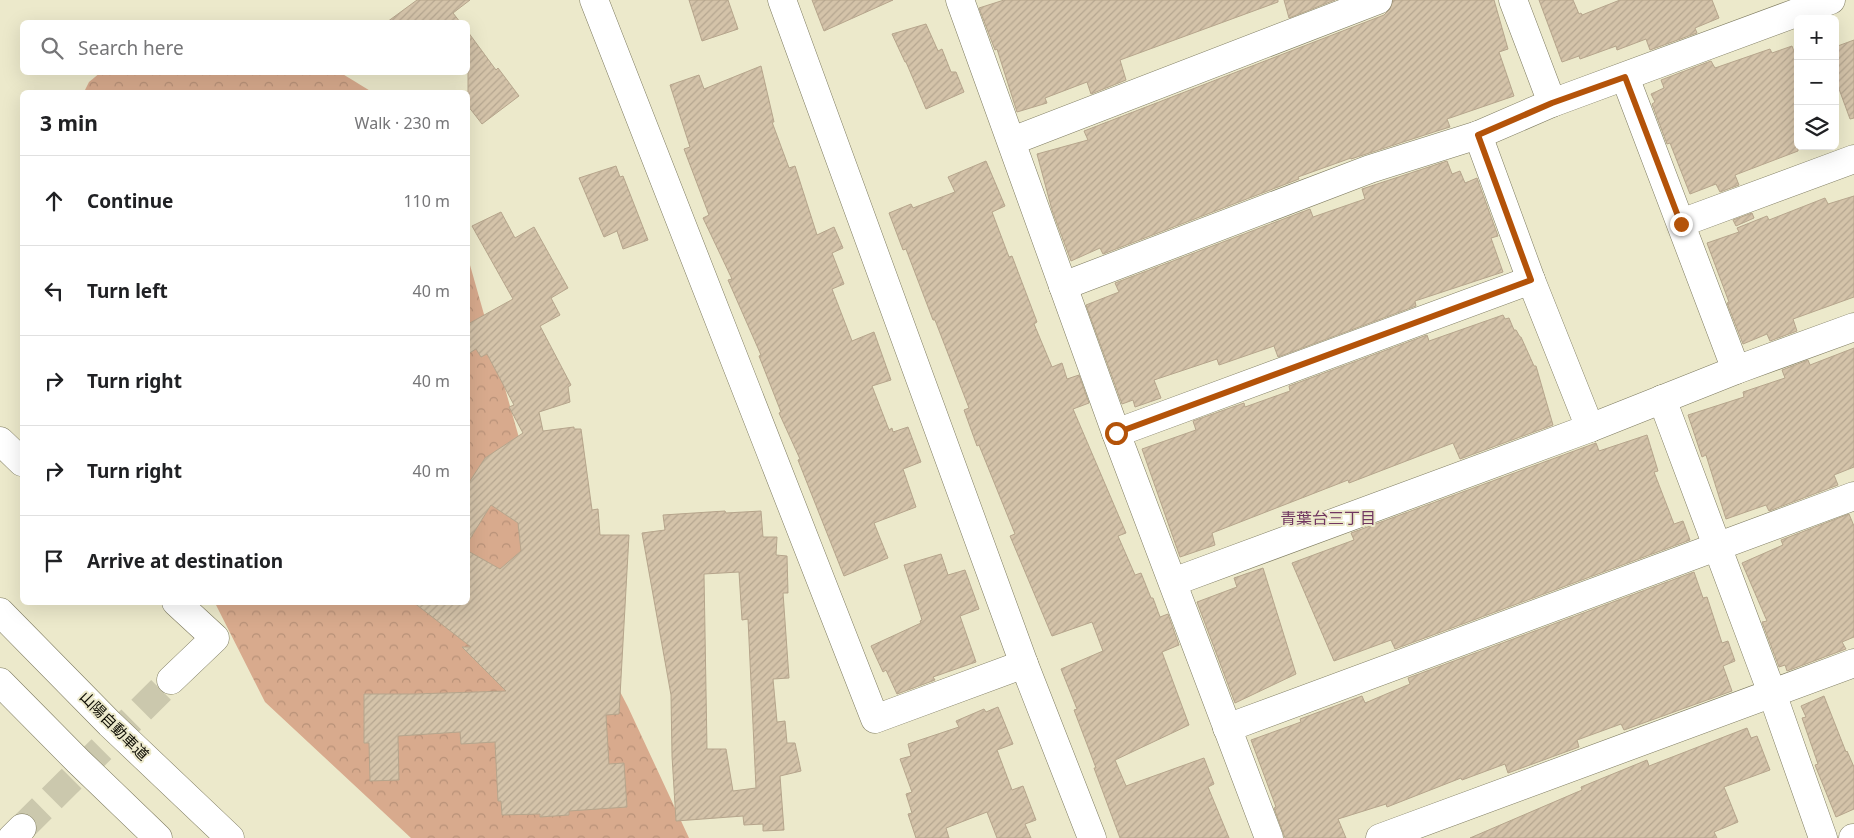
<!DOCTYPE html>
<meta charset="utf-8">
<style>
body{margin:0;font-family:"Noto Sans","Noto Sans JP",sans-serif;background:#f2f2f2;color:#202124}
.controls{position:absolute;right:15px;top:15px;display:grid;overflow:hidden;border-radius:8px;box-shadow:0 5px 20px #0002}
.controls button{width:45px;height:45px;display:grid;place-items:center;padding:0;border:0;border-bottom:1px solid #e0e0e0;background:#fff;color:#202124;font:25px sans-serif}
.stop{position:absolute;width:15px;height:15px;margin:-11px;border:4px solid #b45309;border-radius:50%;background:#fff}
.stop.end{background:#b45309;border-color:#fff;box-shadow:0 1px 5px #0008}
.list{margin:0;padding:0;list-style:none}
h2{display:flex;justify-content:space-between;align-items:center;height:65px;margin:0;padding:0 20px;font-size:21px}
h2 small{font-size:16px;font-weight:400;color:#757577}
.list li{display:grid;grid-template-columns:32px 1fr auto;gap:15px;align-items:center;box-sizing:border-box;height:90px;padding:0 20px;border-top:1px solid #e0e0e0}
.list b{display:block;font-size:19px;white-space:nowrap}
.list em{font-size:16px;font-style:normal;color:#757577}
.icon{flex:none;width:28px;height:28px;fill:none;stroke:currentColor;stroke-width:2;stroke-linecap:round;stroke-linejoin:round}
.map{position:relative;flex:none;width:1854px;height:838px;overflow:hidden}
.search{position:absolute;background:#fff;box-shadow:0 5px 20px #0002;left:20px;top:20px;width:450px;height:55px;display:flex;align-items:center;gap:12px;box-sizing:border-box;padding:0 18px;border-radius:8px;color:#757577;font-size:19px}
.panel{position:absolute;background:#fff;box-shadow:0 5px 20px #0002;left:20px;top:90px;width:450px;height:515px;border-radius:8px}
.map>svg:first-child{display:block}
.forest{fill:url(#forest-crowns)}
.building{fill:url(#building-hatch);stroke:#b6a58c;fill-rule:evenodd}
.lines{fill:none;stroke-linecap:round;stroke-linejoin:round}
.minor-tunnel{stroke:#cbc8ad;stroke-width:28;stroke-dasharray:28 14;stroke-linecap:butt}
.minor-casing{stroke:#7d7a5f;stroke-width:29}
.highway-casing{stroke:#7d7a5f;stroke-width:29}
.minor{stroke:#fff;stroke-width:28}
.highway{stroke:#fff;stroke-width:28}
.route{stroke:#b45309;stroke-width:6}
.labels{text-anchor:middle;stroke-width:4;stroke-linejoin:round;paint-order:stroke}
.street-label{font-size:15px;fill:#0e0d04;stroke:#ece9cb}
.neighbourhood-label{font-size:16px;fill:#703660;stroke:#ece9cb}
</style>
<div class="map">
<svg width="1854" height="838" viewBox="0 0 1854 838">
<defs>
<pattern id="forest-crowns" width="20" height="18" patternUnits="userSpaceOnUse" patternTransform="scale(1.25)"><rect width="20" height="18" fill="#d8aa8d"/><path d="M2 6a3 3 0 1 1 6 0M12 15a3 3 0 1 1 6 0" fill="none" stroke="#b89178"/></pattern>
<pattern id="building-hatch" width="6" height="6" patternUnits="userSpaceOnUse" patternTransform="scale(1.25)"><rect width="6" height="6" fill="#d4c3a9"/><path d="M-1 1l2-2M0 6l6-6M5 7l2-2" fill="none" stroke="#b5a690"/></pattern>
</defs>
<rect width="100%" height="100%" fill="#ece9cb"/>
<!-- forest -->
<g class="forest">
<path d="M101 72 341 73 372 92H84L89 82Z"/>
<path d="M468 258 556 568 628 707 689 838H411L265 702 215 603 468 602Z"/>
</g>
<!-- building -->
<g class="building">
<path d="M417 0H470L453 13 460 22H387Z"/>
<path d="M689 0H728L738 29 702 41Z"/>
<path d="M812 0H893L824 31Z"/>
<path d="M1004 0H1278V2L1120 60 1126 80 1091 94 1087 82 1045 98 1047 103 1017 112 997 49 995 50 979 8Z"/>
<path d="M1284 0H1335L1289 18Z"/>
<path d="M1393 0H1494L1508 49 1499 52 1514 96 1447 119 1450 127 1437 131 1351 159V158L1298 177 1299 179 1103 254 1100 248 1071 261 1052 210 1037 154 1088 140 1084 131 1384 15 1390 9Z"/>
<path d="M1539 0H1573L1579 14 1581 13 1582 15 1620 0H1712L1719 18 1695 28 1697 33 1650 50 1646 39 1617 50 1616 46 1580 59 1579 56 1562 62Z"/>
<path d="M926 24 938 51 942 49 951 72H956L964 92 926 109 906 62H905L892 34Z"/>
<path d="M468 32 496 70 498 68 519 96 482 124 468 106Z"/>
<path d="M1854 40V118L1850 119 1835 78V47Z"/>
<path d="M1792 46 1798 62V151L1735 175 1739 185 1720 192 1716 184 1690 194 1670 143 1667 144 1652 104 1655 102 1651 94 1664 88 1661 80 1711 61 1715 68 1770 49 1772 53Z"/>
<path d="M761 66 774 122H772L789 168 795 166 817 235 834 227 843 248 832 253 844 284 832 289 852 341 874 332 891 380 872 386 889 430 892 428 893 432 908 427 921 462 903 469 916 507 874 523 888 558 844 576 798 460 800 459 779 413 781 412 759 356 761 355 728 280 732 279 703 218 709 215 684 149 690 147 670 85 699 75 704 89Z"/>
<path d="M986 161 1005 206 992 212 1009 257 1012 256 1037 322 1034 324 1052 367 1062 363 1067 379 1079 375 1089 403 1073 409 1126 533 1118 536 1135 575 1141 573 1151 598H1153L1160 617 1168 614 1179 645 1162 652 1189 725 1115 760 1126 786 1204 758 1214 784 1208 787 1229 838H1120L1094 768H1096L1074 710 1077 709 1061 669 1103 651 1092 622 1052 636 1010 536 1015 534 979 445 977 446 964 410 969 408 935 320H933L906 249 903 250 889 213 911 204 913 208 955 192 948 177Z"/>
<path d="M1447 161 1452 174 1460 171 1465 183 1477 178 1498 236 1491 238 1503 272 1415 301 1416 306 1278 357 1274 346 1219 365 1217 359 1154 380 1161 398 1135 407 1133 400 1122 404 1086 305 1119 292 1115 283 1310 209 1313 217 1365 199 1362 189Z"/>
<path d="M616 166 620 177 623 176 648 240 623 249 617 231 604 237 579 178Z"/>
<path d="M1854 196V297L1793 319 1797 331 1770 341 1767 334 1743 344 1727 303 1729 302 1707 243 1739 232 1737 228 1767 216 1769 220 1825 198 1828 204Z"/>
<path d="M501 212 515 238 534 227 568 288 551 298 560 315 540 326 571 385 568 387 570 402 539 412 543 431 574 427V429H581L592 510 598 509 600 535H629L619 714 606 715 609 764 624 763 627 807 569 811V815L540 817V814L502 815 501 801H498L495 742 461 744 460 732 398 736 399 780 370 781 369 743H364V694H414L506 691 462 647H471L413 602H468V551L500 569 521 551 518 523 491 505 468 542V484L485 458 523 433 509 407 514 405 487 354 481 357 476 349 468 354V324L513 299 472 226Z"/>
<path d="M1752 213 1754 218 1736 226 1733 220Z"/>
<path d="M1503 315 1505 319 1509 318 1514 330H1516L1520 337H1521L1534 366H1536L1553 425 1460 459 1453 443 1349 483 1348 480 1212 533 1215 545 1180 557 1142 449 1196 430 1193 421 1244 403 1245 407 1290 391 1289 386 1427 335 1429 341Z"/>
<path d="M1854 348V467L1834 475 1838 485 1769 511 1766 505 1726 519 1706 455 1702 457 1688 415 1744 397 1743 392 1785 378 1782 370 1808 360 1810 365Z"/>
<path d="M1647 435 1658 471 1654 472 1674 524 1683 521 1690 540 1395 649 1391 640 1334 661 1292 563 1354 540 1351 533 1596 443 1599 451Z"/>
<path d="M725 511 726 513 761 511 763 537H777L776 555 787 556 788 593H783L789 678 773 679 777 722 785 721 787 743H795L801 771 780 776 784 830 763 831V824L744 825 743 816 676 821 672 756 671 695 642 533 665 530 663 515ZM739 572 742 620 748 619 756 788 733 791 726 749H707L704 574Z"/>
<path d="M1849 514 1854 526V637L1842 642 1846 649 1787 671 1785 665 1779 667 1762 622 1767 621 1742 563 1783 545 1781 540Z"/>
<path d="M941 554 948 575 965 570 979 609 960 616 976 662 933 677 935 680 897 694 886 670 883 672 871 646 921 623 920 621 922 620 904 565Z"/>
<path d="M1263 568 1296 674 1235 703 1197 602 1237 587 1234 578Z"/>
<path d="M1694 572 1703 598 1707 597 1722 643 1728 641 1735 661 1723 666 1732 691 1624 730 1621 724 1577 740 1579 747 1508 773 1505 764 1462 780 1461 778 1387 807 1386 804 1338 819 1346 838H1285L1274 808 1276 807 1251 740 1301 722 1300 719 1362 696 1365 703 1410 684 1408 678Z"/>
<path d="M1824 696 1846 752 1847 751 1854 767V809L1836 817 1815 765 1818 764 1802 718 1806 717 1801 706Z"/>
<path d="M998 707 1013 744 997 750 1012 790 1023 786 1036 820 1025 824 1031 838H997L987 812 946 828 949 838H916L908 814 912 813 906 794 912 792 900 759 911 756 908 744 959 727 956 721 984 709 986 712Z"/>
<path d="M1747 728 1751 738 1757 736 1770 770 1724 787 1738 822 1714 832 1717 838H1470L1582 790 1581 787 1647 760 1649 766Z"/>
</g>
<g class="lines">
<!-- minor-tunnel -->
<path class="minor-tunnel" d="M22 828 171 680"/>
<!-- minor casing -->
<g class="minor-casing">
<g id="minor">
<path d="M594 0 875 719 1024 664"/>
<path d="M782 0 1024 664 1092 838"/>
<path d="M960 0 1116 433 1269 838"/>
<path d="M1513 0 1552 103"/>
<path d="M1625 77 1736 370"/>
<path d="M1478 135 1531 280 1590 428"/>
<path d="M1012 141 1378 0"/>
<path d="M1681 223 1854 159"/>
<path d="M1063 286 1370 169 1478 135 1552 103 1831 0"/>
<path d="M1662 399 1772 693 1823 838"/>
<path d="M1116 433 1531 280"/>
<path d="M0 441 22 462"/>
<path d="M1173 582 1590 428 1736 370 1854 327"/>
<path d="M171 680 215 638 176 602"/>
<path d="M1227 728 1854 496"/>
<path d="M12 838 22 828"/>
<path d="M1380 838 1854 663"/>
<path d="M1853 838H1854"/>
</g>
</g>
<!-- highway casing -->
<g class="highway-casing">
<g id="highway">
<path d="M0 612 110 724 230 838"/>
<path d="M0 682 78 761 158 838"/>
</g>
</g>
<!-- minor -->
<use href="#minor" class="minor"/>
<!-- highway -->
<use href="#highway" class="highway"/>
</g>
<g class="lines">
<!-- route -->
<path class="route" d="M1116 433 1531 280 1478 135 1552 103 1625 77 1681 224"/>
</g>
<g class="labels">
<!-- street labels -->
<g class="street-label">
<text transform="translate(114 726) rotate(45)" y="5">山陽自動車道</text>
</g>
<!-- neighbourhood labels -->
<g class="neighbourhood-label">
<text x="1328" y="524">青葉台三丁目</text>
</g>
</g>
</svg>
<div class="controls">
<button>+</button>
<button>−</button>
<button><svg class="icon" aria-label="layers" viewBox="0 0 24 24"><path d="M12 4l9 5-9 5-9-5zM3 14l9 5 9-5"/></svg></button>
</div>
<div class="stop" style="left:1116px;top:433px"></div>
<div class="stop end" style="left:1681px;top:224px"></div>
<div class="search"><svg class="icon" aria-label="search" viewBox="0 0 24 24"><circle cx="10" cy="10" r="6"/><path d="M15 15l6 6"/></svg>Search here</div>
<section class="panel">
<h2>3 min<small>Walk · 230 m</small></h2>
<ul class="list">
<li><svg class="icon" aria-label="ahead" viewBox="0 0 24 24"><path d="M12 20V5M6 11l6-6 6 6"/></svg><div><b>Continue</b></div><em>110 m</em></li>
<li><svg class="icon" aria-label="left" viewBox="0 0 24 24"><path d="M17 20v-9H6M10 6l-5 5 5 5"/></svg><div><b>Turn left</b></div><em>40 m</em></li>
<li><svg class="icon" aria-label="right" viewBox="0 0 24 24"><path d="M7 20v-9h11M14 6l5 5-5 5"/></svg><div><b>Turn right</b></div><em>40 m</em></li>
<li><svg class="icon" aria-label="right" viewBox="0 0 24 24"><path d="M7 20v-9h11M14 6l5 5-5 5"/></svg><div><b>Turn right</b></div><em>40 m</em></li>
<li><svg class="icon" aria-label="arrive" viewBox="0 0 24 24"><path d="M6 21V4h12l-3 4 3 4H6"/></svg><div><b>Arrive at destination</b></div></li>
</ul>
</section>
</div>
